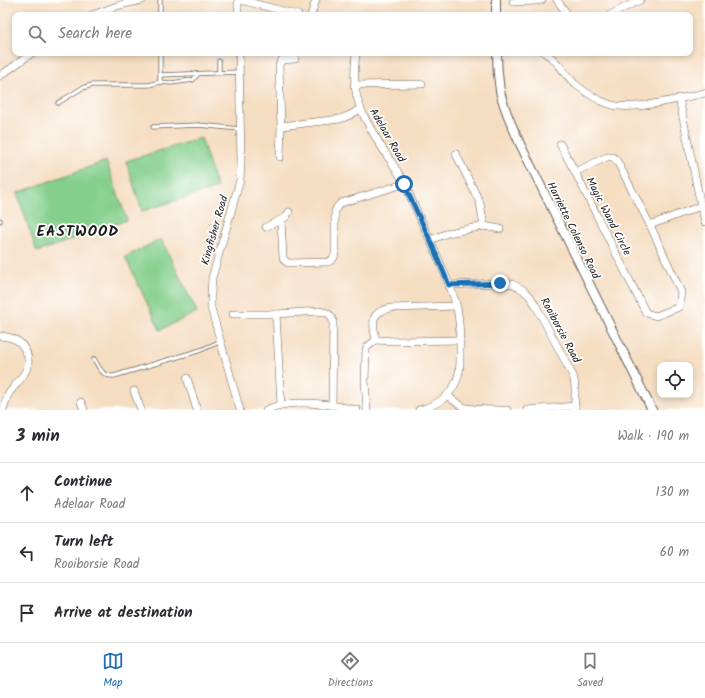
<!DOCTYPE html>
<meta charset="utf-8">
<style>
body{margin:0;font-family:Kalam,sans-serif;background:#f2f2f3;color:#2b2b33}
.controls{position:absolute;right:12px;bottom:12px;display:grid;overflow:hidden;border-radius:8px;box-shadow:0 2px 6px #0003}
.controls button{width:36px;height:36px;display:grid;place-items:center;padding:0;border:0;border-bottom:1px solid #e1e1e2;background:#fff;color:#2b2b33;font:20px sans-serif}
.stop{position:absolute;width:12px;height:12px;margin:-9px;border:3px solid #1f6fb2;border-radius:50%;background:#fff}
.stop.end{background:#1f6fb2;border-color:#fff;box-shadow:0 1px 4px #0008}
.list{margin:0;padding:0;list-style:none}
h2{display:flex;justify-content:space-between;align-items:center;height:52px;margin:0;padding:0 16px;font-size:17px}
h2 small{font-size:13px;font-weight:400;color:#7c7c81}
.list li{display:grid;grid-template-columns:26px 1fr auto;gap:12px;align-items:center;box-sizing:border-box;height:60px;padding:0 16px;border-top:1px solid #e1e1e2}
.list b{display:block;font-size:15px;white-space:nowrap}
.list p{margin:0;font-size:13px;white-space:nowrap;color:#7c7c81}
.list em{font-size:13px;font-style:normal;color:#7c7c81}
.icon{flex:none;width:22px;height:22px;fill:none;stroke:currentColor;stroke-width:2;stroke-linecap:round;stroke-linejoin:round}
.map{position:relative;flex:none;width:705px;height:410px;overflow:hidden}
.search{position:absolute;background:#fff;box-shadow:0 2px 6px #0003;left:12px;right:12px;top:12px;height:44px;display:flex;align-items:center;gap:10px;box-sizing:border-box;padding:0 14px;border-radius:8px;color:#7c7c81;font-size:15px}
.sheet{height:232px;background:#fff}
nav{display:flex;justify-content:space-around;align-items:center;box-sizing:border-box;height:56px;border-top:1px solid #e1e1e2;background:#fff;font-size:11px;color:#7c7c81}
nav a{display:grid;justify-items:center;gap:2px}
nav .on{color:#1f6fb2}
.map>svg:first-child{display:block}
.park{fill:#84cf8c;stroke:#507654}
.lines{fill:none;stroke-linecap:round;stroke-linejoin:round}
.service-casing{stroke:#686056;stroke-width:5}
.minor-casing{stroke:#686056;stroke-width:8}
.tertiary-casing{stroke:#686056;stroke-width:10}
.service{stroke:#fff;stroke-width:3.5}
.minor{stroke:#fff;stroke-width:7}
.tertiary{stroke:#fff;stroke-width:8}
.route{stroke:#1f6fb2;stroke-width:5}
.labels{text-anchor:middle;stroke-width:3.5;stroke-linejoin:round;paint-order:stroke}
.street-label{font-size:11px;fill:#1c1c1c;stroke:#fff}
.district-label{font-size:15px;font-weight:bold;letter-spacing:1px;fill:#1c1c1c;stroke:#fff}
</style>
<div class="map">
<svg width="705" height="410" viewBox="0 0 705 410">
<rect width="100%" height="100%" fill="#fff"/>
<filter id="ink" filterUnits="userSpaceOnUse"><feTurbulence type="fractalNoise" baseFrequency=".025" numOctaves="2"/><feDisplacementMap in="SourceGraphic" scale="8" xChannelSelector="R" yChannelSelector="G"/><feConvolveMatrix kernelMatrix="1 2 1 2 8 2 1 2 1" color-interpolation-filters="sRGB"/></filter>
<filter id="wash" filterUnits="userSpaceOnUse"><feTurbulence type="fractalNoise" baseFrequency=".012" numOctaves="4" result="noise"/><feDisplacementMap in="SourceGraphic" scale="16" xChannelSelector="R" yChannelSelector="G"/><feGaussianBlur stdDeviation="0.9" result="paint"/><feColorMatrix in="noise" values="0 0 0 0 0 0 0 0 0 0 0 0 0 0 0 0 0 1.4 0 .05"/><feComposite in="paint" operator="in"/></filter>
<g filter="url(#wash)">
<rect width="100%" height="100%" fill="#f5ddc1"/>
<!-- park -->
<g class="park">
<path d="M201 138 217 188 142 211 126 161Z"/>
<path d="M106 161 127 220 37 252 17 193Z"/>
<path d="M161 239 197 312 160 330 125 257Z"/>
</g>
</g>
<g filter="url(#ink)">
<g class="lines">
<!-- service casing -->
<g class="service-casing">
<g id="service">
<path d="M160 15V0"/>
<path d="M219 61V73"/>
<path d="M160 75 239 72"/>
<path d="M160 82 171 83 193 80 198 74"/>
<path d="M58 103 82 88 92 85H149L160 82V53"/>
<path d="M153 127 198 125 240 129"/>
<path d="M0 220V221"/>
<path d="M94 359C99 367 102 377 114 376L201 350 221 341"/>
</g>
</g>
<!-- minor casing -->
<g class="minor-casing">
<g id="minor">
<path d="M238 0V15"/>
<path d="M241 0 298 15"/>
<path d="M557 0 568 15"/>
<path d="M513 2 536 1 542 0"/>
<path d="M92 15 120 5 142 0"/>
<path d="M311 15 316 0"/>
<path d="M610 15 640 0"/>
<path d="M239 53 241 162 240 180 212 278 211 293V308L240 410"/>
<path d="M356 53C354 72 353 91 361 109 371 135 390 158 404 182 408 190 411 199 415 207 423 225 431 242 439 260 445 275 453 291 457 308 460 322 460 335 460 350 460 360 461 372 456 382 449 398 435 406 419 410"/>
<path d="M545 53C558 60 564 74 575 84 585 92 596 100 609 104 633 112 680 98 705 93"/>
<path d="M0 76 32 53"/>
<path d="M354 85 422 84"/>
<path d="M679 98 701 206 705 222"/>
<path d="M281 126 340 119 350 115 360 109"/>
<path d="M560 144 575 172"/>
<path d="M456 154 480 203 484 226"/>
<path d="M280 157 281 126 279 65 282 60 295 59"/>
<path d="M607 157H613L617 161 650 225 681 292 679 307 656 316 646 313 575 172Z"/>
<path d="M281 221 283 257 284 260 288 263 328 262C332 260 334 259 335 254V211L337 207 341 203 404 184"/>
<path d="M650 225 701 206"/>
<path d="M266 227 286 217 289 212"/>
<path d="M430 240 448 233 484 226 500 229"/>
<path d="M449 285 500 283 512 284 522 289 529 295 535 304 573 376C577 387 574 398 575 410"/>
<path d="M233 314H276L319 311 327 313 331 316 333 321 332 405"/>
<path d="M276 314 281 405"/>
<path d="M0 336C10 337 19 339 24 348 36 367 20 378 10 392 6 397 5 404 3 410"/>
<path d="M376 340 395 341 460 340"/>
<path d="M187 378 197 410"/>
<path d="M134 391 141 410"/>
<path d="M447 395C453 400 458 405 466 408 476 410 496 410 507 410"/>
<path d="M81 402 84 410"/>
<path d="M266 410C271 408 276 406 281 405 306 400 333 405 357 410"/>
<path d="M367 410 365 381 366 350 367 347 376 340C372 322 370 312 391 308L456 306"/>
<path d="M527 410 575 406"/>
</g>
</g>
<!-- tertiary casing -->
<g class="tertiary-casing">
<g id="tertiary">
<path d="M496 0V15"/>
<path d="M497 53C497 65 498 78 500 91 504 110 513 128 521 146L652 410"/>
</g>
</g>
<!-- service -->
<use href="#service" class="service"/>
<!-- minor -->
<use href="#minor" class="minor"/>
<!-- tertiary -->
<use href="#tertiary" class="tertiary"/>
</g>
</g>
<g class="lines" filter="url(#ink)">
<!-- route -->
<path class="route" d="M404 184 430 240 449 285 500 283"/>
</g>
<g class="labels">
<!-- street labels -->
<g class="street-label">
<text transform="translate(388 135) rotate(60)" y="4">Adelaar Road</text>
<text transform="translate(609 216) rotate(63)" y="4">Magic Wand Circle</text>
<text transform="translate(214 230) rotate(-74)" y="4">Kingfisher Road</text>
<text transform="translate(574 230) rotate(64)" y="4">Harriette Colenso Road</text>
<text transform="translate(561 330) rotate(62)" y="4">Rooiborsie Road</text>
</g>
<!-- district labels -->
<g class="district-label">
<text x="78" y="236">EASTWOOD</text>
</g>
</g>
</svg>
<div class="controls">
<button><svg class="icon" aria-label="locate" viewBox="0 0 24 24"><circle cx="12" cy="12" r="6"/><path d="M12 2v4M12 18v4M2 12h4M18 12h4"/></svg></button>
</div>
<div class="stop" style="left:404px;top:184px"></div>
<div class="stop end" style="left:500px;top:283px"></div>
<div class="search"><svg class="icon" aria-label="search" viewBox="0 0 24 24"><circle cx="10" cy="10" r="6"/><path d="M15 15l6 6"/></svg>Search here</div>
</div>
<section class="sheet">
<h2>3 min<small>Walk · 190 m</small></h2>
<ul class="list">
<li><svg class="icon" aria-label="ahead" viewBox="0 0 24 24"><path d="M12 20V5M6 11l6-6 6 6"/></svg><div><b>Continue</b><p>Adelaar Road</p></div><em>130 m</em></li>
<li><svg class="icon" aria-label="left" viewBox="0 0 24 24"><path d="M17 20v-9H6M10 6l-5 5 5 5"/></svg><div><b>Turn left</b><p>Rooiborsie Road</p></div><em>60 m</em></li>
<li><svg class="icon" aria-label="arrive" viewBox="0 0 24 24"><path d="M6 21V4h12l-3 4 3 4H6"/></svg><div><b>Arrive at destination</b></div></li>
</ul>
</section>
<nav>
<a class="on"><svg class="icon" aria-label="map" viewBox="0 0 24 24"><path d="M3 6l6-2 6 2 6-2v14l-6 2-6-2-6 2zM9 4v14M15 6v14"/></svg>Map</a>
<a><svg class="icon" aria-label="directions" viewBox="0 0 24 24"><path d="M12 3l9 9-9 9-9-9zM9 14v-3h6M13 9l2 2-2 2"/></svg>Directions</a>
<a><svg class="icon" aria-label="saved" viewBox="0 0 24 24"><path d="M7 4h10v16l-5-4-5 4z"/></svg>Saved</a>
</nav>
